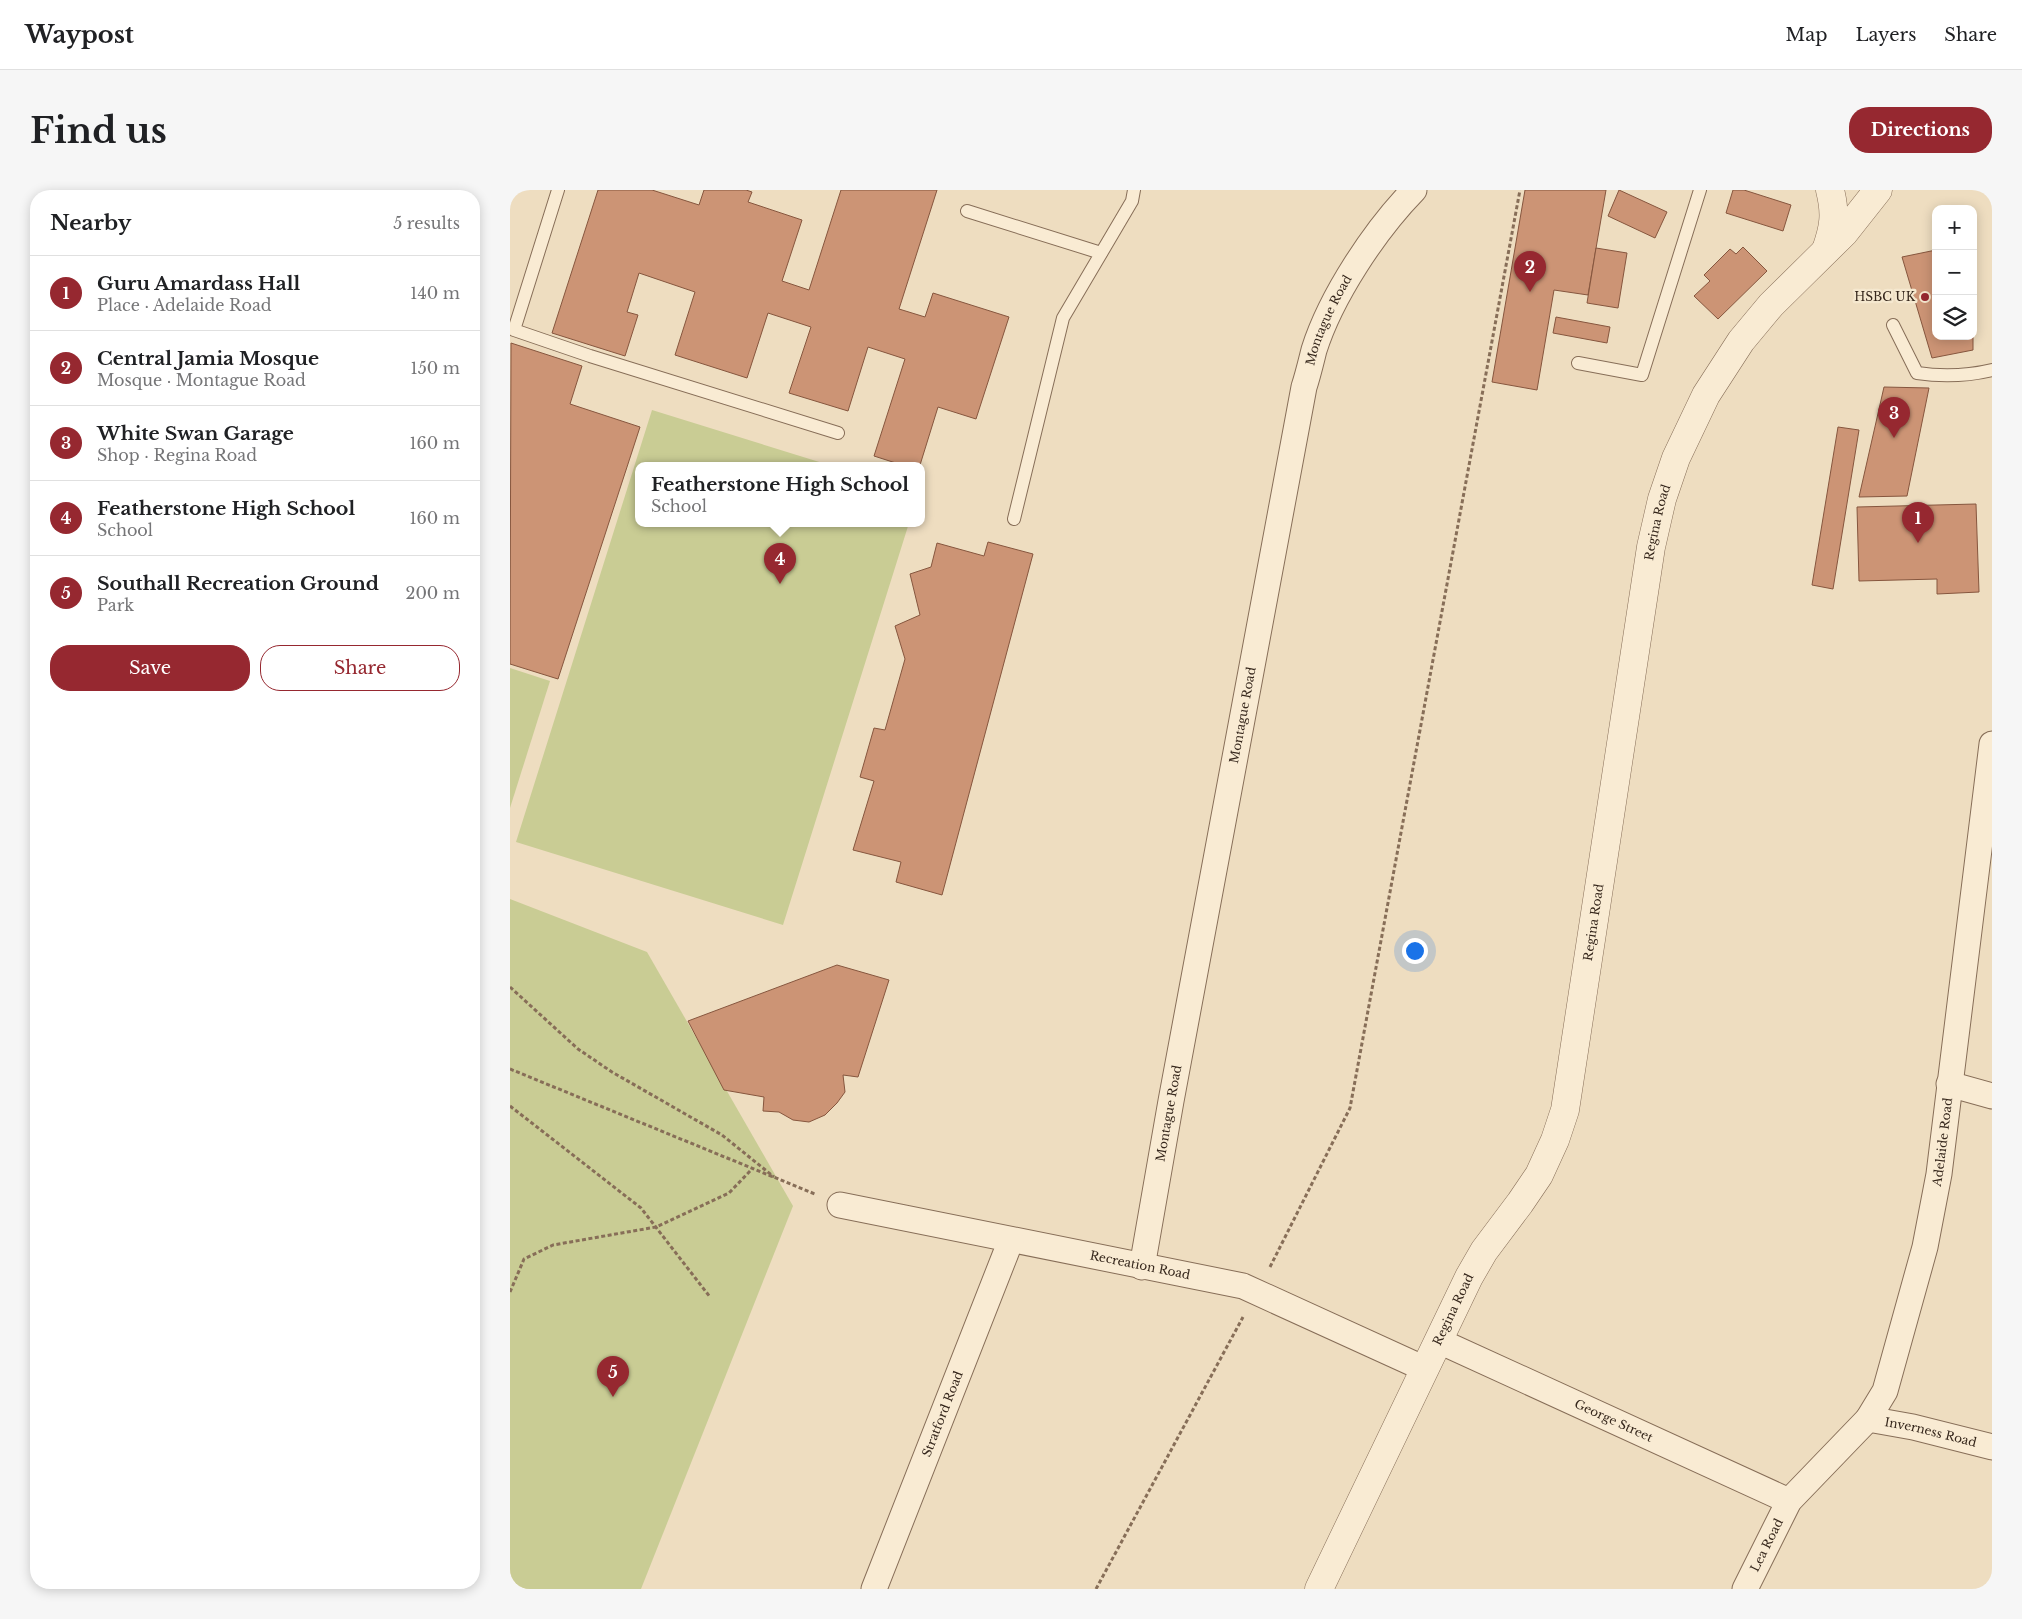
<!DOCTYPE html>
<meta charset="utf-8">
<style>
body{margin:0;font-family:"Libre Baskerville",serif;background:#f6f6f6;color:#202124}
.controls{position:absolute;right:15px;top:15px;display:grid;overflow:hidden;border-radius:10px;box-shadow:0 2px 12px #0003}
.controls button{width:45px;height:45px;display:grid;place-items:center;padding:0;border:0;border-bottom:1px solid #e0e0e0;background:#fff;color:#202124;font:25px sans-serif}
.you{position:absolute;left:904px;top:760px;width:18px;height:18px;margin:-12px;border:4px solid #fff;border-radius:50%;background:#1a73e8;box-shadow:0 0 0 8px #1a73e833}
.badge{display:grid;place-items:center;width:32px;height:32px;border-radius:50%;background:#962830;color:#fff;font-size:16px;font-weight:700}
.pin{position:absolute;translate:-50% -41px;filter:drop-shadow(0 1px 2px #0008)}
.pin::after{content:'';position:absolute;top:26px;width:18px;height:15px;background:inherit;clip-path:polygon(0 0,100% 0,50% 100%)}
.popup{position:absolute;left:125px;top:272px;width:290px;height:65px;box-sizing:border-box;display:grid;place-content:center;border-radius:10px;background:#fff;filter:drop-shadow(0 1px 4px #0005);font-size:16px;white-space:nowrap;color:#757577}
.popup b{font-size:19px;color:#202124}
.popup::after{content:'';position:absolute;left:50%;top:100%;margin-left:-10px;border:10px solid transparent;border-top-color:#fff}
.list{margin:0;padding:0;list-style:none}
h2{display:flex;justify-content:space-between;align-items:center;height:65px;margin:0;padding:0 20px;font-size:21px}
h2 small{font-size:16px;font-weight:400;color:#757577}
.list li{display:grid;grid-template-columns:32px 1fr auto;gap:15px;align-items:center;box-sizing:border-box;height:75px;padding:0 20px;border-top:1px solid #e0e0e0}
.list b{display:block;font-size:19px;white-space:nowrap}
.list p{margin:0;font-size:16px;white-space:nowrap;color:#757577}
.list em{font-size:16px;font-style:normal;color:#757577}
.actions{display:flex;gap:10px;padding:15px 20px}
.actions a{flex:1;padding:11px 0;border:1px solid #962830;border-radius:20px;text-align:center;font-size:18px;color:#962830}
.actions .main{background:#962830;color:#fff}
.icon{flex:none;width:28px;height:28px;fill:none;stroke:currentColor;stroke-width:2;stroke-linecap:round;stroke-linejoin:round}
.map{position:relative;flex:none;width:1482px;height:1399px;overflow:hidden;border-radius:20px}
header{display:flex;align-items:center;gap:30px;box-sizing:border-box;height:70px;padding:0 25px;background:#fff;border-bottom:1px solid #e0e0e0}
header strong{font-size:24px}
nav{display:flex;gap:28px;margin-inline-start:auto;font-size:18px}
.intro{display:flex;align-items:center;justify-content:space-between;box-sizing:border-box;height:120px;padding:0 30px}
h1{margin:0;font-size:35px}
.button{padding:12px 22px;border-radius:20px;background:#962830;color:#fff;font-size:18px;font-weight:700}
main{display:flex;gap:30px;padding:0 30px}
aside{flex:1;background:#fff;border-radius:20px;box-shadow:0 2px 12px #0003}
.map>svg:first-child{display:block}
.green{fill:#c9cc94}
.building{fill:#cc9475;stroke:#86563e}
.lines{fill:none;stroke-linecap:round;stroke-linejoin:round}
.service-casing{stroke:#876e58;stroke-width:14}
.minor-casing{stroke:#876e58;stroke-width:27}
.tertiary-casing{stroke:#876e58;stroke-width:29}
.path{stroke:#876e58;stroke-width:3;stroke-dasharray:4 2.5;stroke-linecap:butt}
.service{stroke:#f9ebd3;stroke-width:12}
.minor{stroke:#f9ebd3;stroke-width:25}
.tertiary{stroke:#f9ebd3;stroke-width:28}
.poi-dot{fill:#962830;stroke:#f5e8cf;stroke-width:2}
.labels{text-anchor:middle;stroke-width:4.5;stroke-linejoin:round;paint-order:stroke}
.poi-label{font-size:12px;fill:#36271c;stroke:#f5e8cf;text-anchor:end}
.street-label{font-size:12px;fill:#36271c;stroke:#f5e8cf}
</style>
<header>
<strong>Waypost</strong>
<nav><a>Map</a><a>Layers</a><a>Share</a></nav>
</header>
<div class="intro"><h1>Find us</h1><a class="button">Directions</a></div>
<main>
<aside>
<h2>Nearby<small>5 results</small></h2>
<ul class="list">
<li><span class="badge">1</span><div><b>Guru Amardass Hall</b><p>Place · Adelaide Road</p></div><em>140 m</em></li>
<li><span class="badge">2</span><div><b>Central Jamia Mosque</b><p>Mosque · Montague Road</p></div><em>150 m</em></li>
<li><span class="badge">3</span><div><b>White Swan Garage</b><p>Shop · Regina Road</p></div><em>160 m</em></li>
<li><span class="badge">4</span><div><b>Featherstone High School</b><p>School</p></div><em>160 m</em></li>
<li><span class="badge">5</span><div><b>Southall Recreation Ground</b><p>Park</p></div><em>200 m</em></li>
</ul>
<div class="actions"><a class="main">Save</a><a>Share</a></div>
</aside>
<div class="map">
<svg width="1482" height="1399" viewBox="0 0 1482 1399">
<rect width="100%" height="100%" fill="#eeddc0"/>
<!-- green -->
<g class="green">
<path d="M142 220 319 275H129V333H399L273 735 6 652Z"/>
<path d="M0 478 40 491 0 618Z"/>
<path d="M0 709 137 762 283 1016 131 1399H0Z"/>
</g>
<!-- building -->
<g class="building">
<path d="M88 0H142L189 15 194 0H236L242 2 238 12 292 30 272 91 299 100 331 0H427L389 119 415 127 423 103 499 127 466 229 428 217 410 275H392L364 266 395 169 358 157 338 221 279 203 301 137 258 123 237 188 165 165 185 102 129 83 117 122 128 125 115 166 42 143Z"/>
<path d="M1015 0H1096L1078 105 1044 100 1027 200 982 192Z"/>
<path d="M1109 0 1157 22 1145 48 1098 26Z"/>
<path d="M1223 0H1234L1281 15 1273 41 1216 23Z"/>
<path d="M1233 57 1257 81 1208 129 1184 106 1200 91 1194 85 1220 59 1226 64Z"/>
<path d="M1086 58 1117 63 1108 118 1077 113Z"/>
<path d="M1426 60V146H1463V160L1422 168 1392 67Z"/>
<path d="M1046 127 1100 137 1097 153 1043 143Z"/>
<path d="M1 153 72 176 60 214 130 237 48 489 0 474Z"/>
<path d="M1374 197 1419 198 1397 306 1349 307Z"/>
<path d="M1328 237 1349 240 1323 399 1302 395Z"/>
<path d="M1466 314 1469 402 1427 404V389L1349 391 1347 317Z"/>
<path d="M478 352 523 364 432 705 386 692 391 672 343 660 364 591 350 587 364 538 375 540 395 469 385 436 410 425 400 384 421 377 427 353 474 366Z"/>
<path d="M327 775 379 790 348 887 333 885 335 902 327 913 315 925 299 932 283 930 269 922 253 921 254 907 214 900 178 831Z"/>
</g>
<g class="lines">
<!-- service casing -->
<g class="service-casing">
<g id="service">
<path d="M48 0 4 140 80 166 328 243"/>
<path d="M457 21 591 63"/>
<path d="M1383 135 1407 183C1433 187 1457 186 1482 180"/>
<path d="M1068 173 1132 185 1190 0"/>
<path d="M504 329 553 128 622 11 624 0"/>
</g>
</g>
<!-- minor casing -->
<g class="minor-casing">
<g id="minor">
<path d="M1439 894 1482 906"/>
<path id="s1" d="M330 1015 733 1096 915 1179"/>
<path id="s2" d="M632 1077 661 911 794 197C798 185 801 172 804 160 821 106 865 40 904 0"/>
<path id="s3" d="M929 1151 1279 1311"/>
<path id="s4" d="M1358 1229 1403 1237 1482 1257"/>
<path id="s5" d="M364 1399 501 1050"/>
<path id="s6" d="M1235 1399 1279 1311 1358 1229 1375 1201 1415 1057 1429 984 1482 554"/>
</g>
</g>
<!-- tertiary casing -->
<g class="tertiary-casing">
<g id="tertiary">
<path d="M1316 60C1324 37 1326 24 1320 0"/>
<path id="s7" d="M809 1399 959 1087 974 1061 1010 1013 1029 985 1045 950 1055 920 1141 357 1152 309 1166 268 1196 205 1231 151 1261 115 1334 43 1368 0"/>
</g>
</g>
<!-- path -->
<g class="path">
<path d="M0 797 68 859 102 882 212 945 264 987"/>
<path d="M0 879 305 1004"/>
<path d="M0 916 131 1018 200 1107"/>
<path d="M760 1077 840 918 1010 0"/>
<path d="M0 1102 14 1069 43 1055 146 1037 219 1003 242 979"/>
<path d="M586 1399 733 1127"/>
</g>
<!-- service -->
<use href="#service" class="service"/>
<!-- minor -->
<use href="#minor" class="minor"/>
<!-- tertiary -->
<use href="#tertiary" class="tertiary"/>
</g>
<!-- markers -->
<circle class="poi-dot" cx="1415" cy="107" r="5"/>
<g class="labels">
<!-- poi labels -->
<g class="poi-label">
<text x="1405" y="111">HSBC UK</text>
</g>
<!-- street labels -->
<g class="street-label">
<text dy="4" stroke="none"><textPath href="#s2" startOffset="966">Montague Road</textPath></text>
<text dy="4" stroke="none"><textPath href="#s7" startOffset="1135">Regina Road</textPath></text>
<text dy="4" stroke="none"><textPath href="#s2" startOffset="561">Montague Road</textPath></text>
<text dy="4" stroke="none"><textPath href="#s7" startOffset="730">Regina Road</textPath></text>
<text dy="4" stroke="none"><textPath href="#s2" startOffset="156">Montague Road</textPath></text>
<text dy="4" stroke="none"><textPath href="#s6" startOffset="501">Adelaide Road</textPath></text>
<text dy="4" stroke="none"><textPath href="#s1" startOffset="306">Recreation Road</textPath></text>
<text dy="4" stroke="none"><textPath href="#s7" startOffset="310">Regina Road</textPath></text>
<text dy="4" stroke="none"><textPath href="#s5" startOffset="188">Stratford Road</textPath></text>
<text dy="4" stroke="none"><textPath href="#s3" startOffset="192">George Street</textPath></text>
<text dy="4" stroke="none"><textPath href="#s4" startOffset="64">Inverness Road</textPath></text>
<text dy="4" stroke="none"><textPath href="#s6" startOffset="49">Lea Road</textPath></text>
</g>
</g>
</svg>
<div class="controls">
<button>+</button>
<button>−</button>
<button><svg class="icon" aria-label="layers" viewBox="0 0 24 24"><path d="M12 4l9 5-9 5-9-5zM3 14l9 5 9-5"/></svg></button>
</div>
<div class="you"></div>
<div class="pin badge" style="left:1408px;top:353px">1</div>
<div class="pin badge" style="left:1020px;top:102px">2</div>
<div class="pin badge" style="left:1384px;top:248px">3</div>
<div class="pin badge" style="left:270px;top:394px">4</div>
<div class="popup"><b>Featherstone High School</b>School</div>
<div class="pin badge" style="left:103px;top:1207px">5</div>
</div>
</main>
